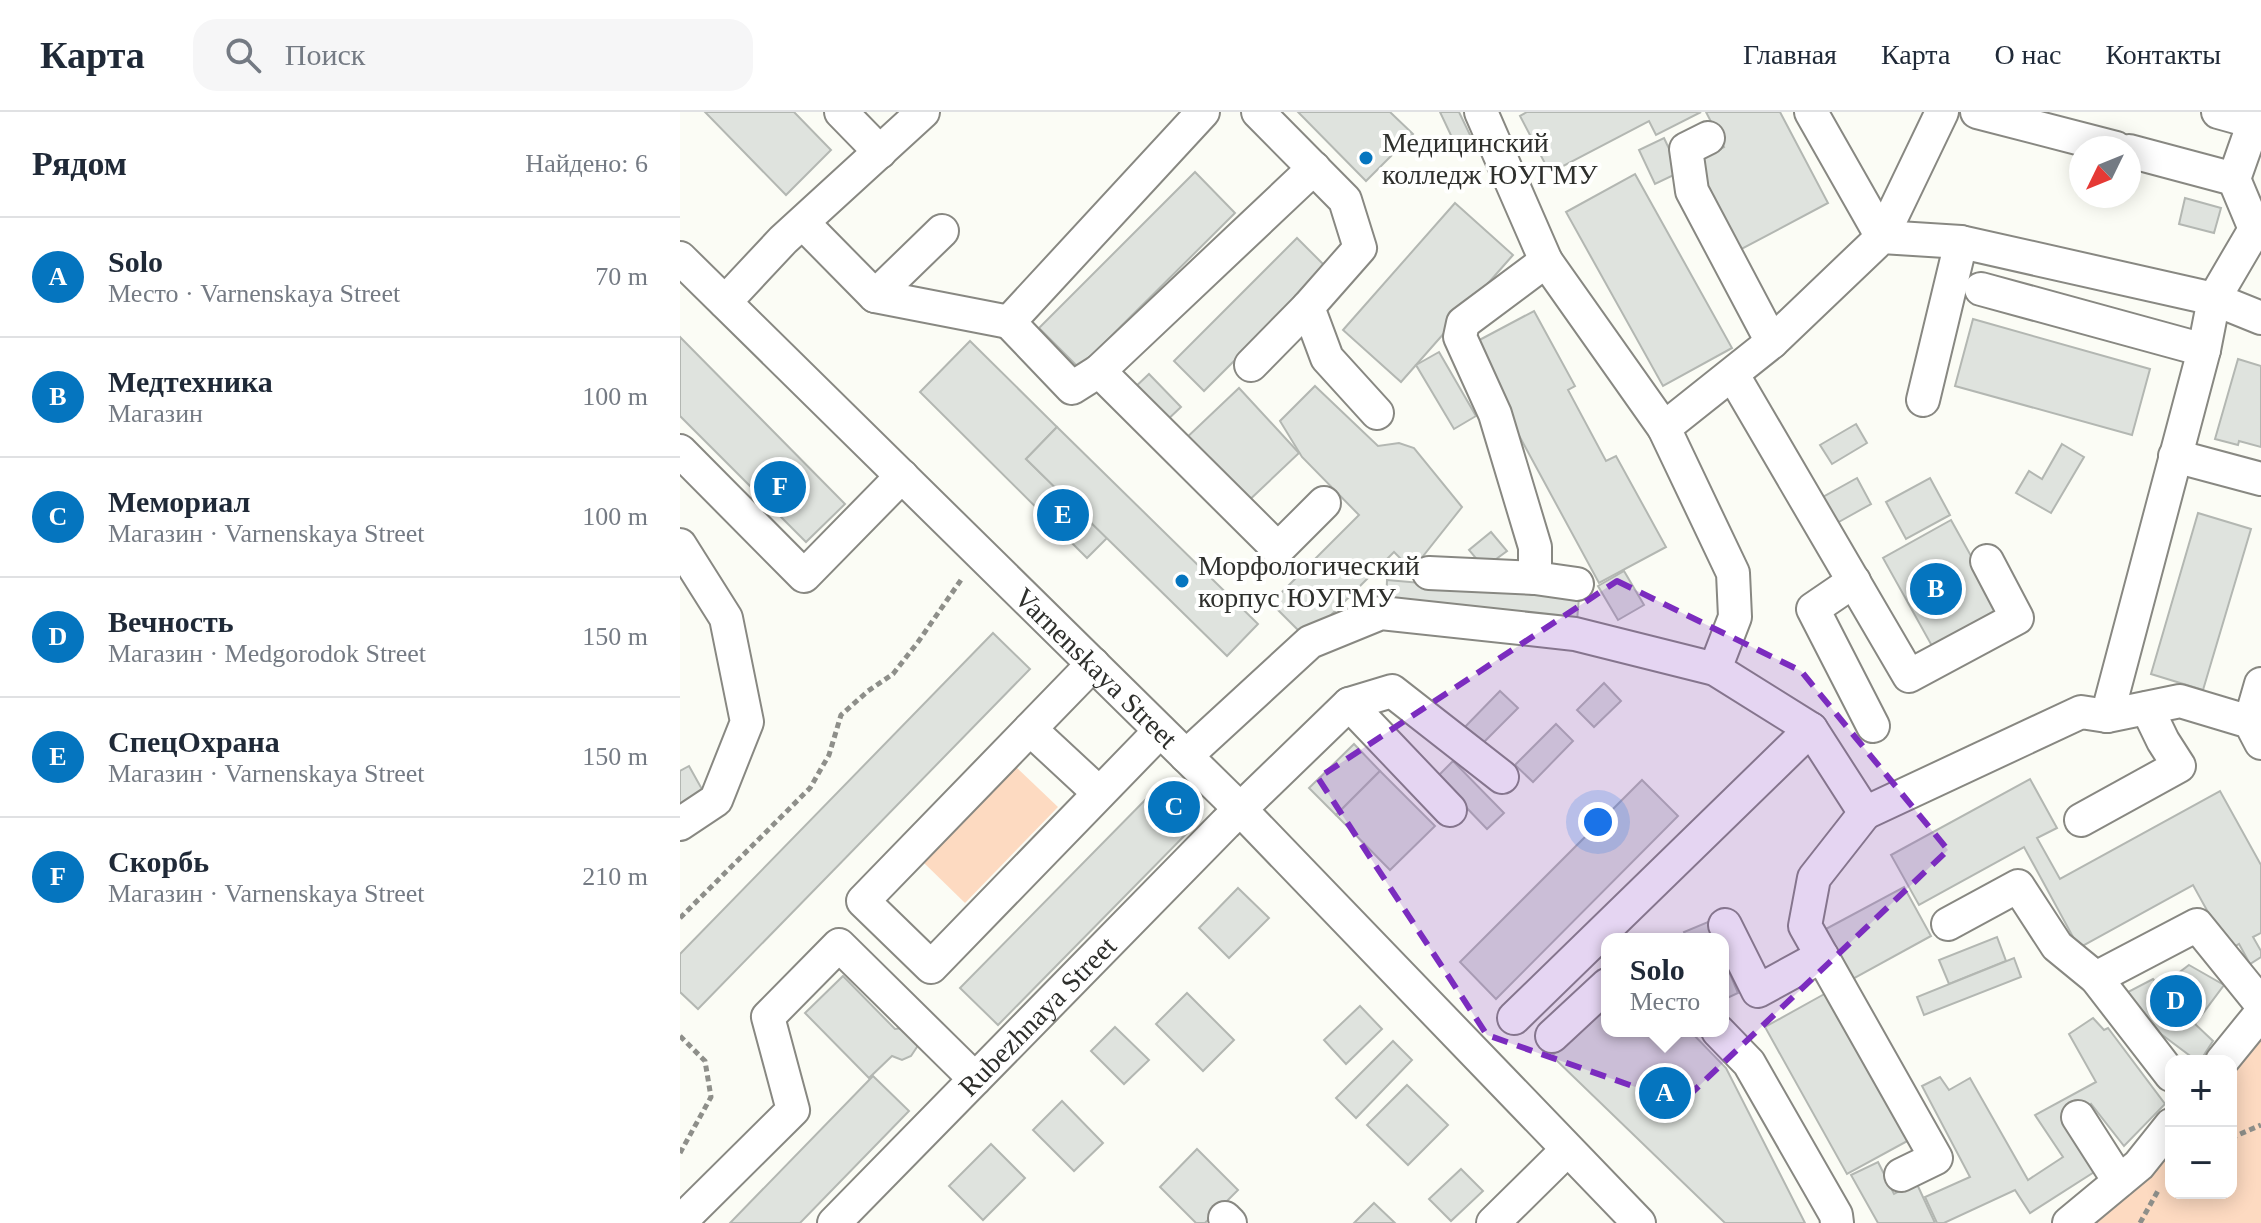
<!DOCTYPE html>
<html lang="ru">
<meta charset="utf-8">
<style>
body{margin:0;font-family:Georgia,serif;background:#f6f6f7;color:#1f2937}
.controls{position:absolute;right:24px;bottom:24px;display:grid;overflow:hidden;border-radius:16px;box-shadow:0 4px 20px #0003}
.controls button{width:72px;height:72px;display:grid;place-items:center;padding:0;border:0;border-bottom:2px solid #e0e1e3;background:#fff;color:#1f2937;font:40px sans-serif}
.compass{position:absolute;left:1389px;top:24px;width:72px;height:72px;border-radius:50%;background:#fff;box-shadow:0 4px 20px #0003;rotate:227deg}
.you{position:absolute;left:918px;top:710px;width:28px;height:28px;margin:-20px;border:6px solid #fff;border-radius:50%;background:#1a73e8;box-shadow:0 0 0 12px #1a73e833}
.badge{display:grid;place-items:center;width:52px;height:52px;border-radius:50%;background:#0575bf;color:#fff;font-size:26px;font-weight:700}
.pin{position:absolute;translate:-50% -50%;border:4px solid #fff;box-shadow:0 2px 8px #0006}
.popup{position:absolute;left:921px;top:821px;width:128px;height:104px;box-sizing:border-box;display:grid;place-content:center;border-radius:16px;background:#fff;filter:drop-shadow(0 2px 6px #0005);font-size:26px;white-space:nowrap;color:#747a83}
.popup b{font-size:30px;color:#1f2937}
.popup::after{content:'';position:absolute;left:50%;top:100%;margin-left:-16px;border:16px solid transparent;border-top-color:#fff}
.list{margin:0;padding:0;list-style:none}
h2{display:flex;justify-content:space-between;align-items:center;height:104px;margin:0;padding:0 32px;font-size:34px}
h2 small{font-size:26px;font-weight:400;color:#747a83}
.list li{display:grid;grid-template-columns:52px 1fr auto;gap:24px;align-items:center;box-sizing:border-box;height:120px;padding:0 32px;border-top:2px solid #e0e1e3}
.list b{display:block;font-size:30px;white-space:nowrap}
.list p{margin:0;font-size:26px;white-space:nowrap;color:#747a83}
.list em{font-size:26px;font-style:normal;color:#747a83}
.icon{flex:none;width:44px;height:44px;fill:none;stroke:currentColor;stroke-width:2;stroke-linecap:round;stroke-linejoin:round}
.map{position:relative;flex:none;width:1581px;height:1111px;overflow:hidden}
header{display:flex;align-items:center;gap:48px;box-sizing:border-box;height:112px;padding:0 40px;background:#fff;border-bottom:2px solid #e0e1e3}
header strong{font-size:38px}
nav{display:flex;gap:44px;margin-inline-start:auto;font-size:28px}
.search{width:560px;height:72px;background:#f6f6f7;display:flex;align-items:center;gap:20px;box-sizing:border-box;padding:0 28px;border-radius:24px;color:#747a83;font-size:30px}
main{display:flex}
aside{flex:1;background:#fff}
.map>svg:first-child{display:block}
.green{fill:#fddac1}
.building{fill:#dfe3de;stroke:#b3b7b2;stroke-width:2}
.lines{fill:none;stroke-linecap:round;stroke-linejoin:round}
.minor-casing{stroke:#888882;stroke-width:36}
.path{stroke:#8e8f8a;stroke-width:5;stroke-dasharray:6 4;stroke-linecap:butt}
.minor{stroke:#fff;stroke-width:32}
.marked{fill:#7b2cbf;fill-opacity:0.2;stroke:#7b2cbf;stroke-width:6;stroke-dasharray:16 10;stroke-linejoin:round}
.poi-dot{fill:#0575bf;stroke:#fffffe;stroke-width:3}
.labels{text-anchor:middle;stroke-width:8;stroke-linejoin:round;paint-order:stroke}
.poi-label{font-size:28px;fill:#2e2f2c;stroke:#fffffe;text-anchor:start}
.street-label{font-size:28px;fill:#2e2f2c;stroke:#fffffe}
</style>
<header>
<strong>Карта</strong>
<div class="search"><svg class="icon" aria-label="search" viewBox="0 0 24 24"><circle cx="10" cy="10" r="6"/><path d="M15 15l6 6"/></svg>Поиск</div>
<nav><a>Главная</a><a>Карта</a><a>О нас</a><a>Контакты</a></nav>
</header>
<main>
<aside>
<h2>Рядом<small>Найдено: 6</small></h2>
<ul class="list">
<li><span class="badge">A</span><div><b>Solo</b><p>Место · Varnenskaya Street</p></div><em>70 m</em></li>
<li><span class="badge">B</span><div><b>Медтехника</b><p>Магазин</p></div><em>100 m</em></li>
<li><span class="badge">C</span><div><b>Мемориал</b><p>Магазин · Varnenskaya Street</p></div><em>100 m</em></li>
<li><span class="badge">D</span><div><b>Вечность</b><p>Магазин · Medgorodok Street</p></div><em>150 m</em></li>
<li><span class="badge">E</span><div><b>СпецОхрана</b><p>Магазин · Varnenskaya Street</p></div><em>150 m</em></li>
<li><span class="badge">F</span><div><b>Скорбь</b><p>Магазин · Varnenskaya Street</p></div><em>210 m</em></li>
</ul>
</aside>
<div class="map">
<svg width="1581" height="1111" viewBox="0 0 1581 1111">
<rect width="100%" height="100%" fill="#fbfcf5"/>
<!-- green -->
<g class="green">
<path d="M334 653 378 695 285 791 242 749Z"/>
<path d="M1581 914V1111H1401L1491 1025V1081H1551V951Z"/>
</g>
<!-- building -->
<g class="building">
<path d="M25 0H114L151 38 106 83Z"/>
<path d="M618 0H710L733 22 686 69Z"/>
<path d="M760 0H779L792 27 776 34Z"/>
<path d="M847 0H1021L976 23 969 9 870 61 840 4Z"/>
<path d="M1026 0H1100L1148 91 1054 141 1008 54 1044 35Z"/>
<path d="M984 26 1000 60 975 72 959 38Z"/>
<path d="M515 60 555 101 399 256 359 216Z"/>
<path d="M955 62 1052 236 983 274 886 100Z"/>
<path d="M1505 86 1541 96 1534 121 1499 112Z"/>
<path d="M775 91 833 143 721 270 663 218Z"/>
<path d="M617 126 647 156 524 279 494 249Z"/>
<path d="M854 199 895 274 888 278 926 349 936 344 986 435 919 471 790 233Z"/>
<path d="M1293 207 1470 257 1452 323 1275 274Z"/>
<path d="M0 225 165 392 126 430 0 304Z"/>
<path d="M290 229 377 315 346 347 427 426 407 446 240 280Z"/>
<path d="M759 240 796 304 774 317 736 253Z"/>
<path d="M1558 247 1581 254V335L1559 329 1558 333 1535 327Z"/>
<path d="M469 262 501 295 484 311 451 279Z"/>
<path d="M635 274 698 334 719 331 734 336 782 395 732 458 714 440 627 527 591 491 679 403 622 345 600 309Z"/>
<path d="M559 276 619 341 563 394 502 330Z"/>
<path d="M1176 312 1187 331 1152 352 1140 333Z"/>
<path d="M377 315 578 512 547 544 346 347Z"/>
<path d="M1382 332 1404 345 1371 401 1336 381 1349 359 1362 367Z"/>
<path d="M1177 366 1191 392 1157 411 1143 385Z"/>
<path d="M1250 366 1270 403 1226 427 1206 390Z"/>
<path d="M1518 401 1571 417 1523 578 1471 562Z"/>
<path d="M1271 408 1320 496 1252 534 1203 446Z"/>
<path d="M811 420 827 439 804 456 789 438Z"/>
<path d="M944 459 964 493 938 508 918 474Z"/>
<path d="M707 468 899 485 897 509 706 492Z"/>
<path d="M313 521 350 557 18 897 0 880V842Z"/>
<path d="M924 571 941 589 914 615 897 598Z"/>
<path d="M820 579 838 596 797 637 780 620Z"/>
<path d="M876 612 893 629 853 670 835 653Z"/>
<path d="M674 632 700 659 656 703 629 676Z"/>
<path d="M773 649 824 701 807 717 757 665Z"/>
<path d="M9 654 23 679 0 692V659Z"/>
<path d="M700 659 755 714 710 758 656 703Z"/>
<path d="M1350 667 1377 716 1357 726 1380 767 1540 679 1581 753V821L1573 825 1581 839V845L1570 852 1559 832 1549 838 1513 773 1399 836 1344 735 1239 793 1211 743Z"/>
<path d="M962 668 998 704 816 887 780 850Z"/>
<path d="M476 677 514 714 318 913 280 876Z"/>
<path d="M1224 775 1251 824 1171 868 1144 818Z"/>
<path d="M558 776 589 806 549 846 519 816Z"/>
<path d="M1028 810 1035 827H1007L1004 820Z"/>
<path d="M1317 825 1326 849 1269 872 1259 848Z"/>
<path d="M1043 845 1058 881 1043 888Z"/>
<path d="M1334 846 1341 865 1244 903 1237 885Z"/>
<path d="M1509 853 1544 873 1515 912 1533 929 1520 949H1517L1481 922 1446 881 1473 867 1480 875Z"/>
<path d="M163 864 215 917 223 916 237 929V935L231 944 222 948 212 944 189 966 125 901Z"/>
<path d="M1148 880 1231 1027 1167 1062 1085 915Z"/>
<path d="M507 881 554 928 523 959 476 912Z"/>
<path d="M927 890V919H1010L1046 956 1125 1111H1045L872 944Z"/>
<path d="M680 894 702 917 666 952 644 928Z"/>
<path d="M1413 906 1424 918 1428 916 1485 992 1444 1034 1411 992 1389 1008 1422 1055 1350 1101 1335 1078 1264 1111H1257L1245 1085 1290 1065 1242 974 1260 965 1269 978 1290 966 1348 1068 1383 1045 1355 1003 1416 970 1389 922Z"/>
<path d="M435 915 469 948 444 972 411 939Z"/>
<path d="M713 929 732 948 676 1006 656 986Z"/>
<path d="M193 964 229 999 120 1111H50Z"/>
<path d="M727 973 768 1013 728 1053 687 1013Z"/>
<path d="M382 989 423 1031 394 1059 353 1018Z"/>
<path d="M311 1032 345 1066 303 1108 269 1074Z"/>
<path d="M517 1037 558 1078 525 1111H516L480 1075Z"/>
<path d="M1198 1050 1214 1082 1236 1070 1255 1111H1198L1171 1063Z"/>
<path d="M781 1057 803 1079 771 1109 749 1087Z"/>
<path d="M694 1091 715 1111H674Z"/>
</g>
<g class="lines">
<!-- minor casing -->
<g class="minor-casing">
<g id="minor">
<path d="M161 0 200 40"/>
<path d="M578 0 665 88 680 136 628 195 647 246 697 301"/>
<path d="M801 0 866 149"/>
<path d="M1131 0 1202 125"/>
<path d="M1297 0 1436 36"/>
<path d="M1538 0 1574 10 1554 67"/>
<path d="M1028 26 1006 37 1012 79 1092 230"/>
<path d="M1449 39 1554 67 1575 117"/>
<path d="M634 56 419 259 598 437 644 391"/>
<path d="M123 111 195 184 329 210"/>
<path d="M1202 125 1262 0"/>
<path id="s1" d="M0 146 560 697 959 1111"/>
<path d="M1301 177 1524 238"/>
<path d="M195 184 262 119"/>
<path d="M45 190 103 128 243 0"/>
<path d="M571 253 628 195"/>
<path d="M419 259 392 276 329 210 523 0"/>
<path d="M1053 263 1229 564 1337 506 1307 449"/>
<path d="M1243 288 1281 130"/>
<path d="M0 339 124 464 222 364"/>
<path d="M1495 344 1581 367"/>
<path d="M0 433 46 506 67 610 36 688 0 712"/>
<path d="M749 461 855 466 897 472"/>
<path d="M855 466V435L815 302 780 225 783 211 866 149 984 316"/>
<path d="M1174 469 1133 497 1193 614"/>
<path d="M413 552 183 789 251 855 480 619"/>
<path d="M1035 557 1055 505 1053 461 984 316 1092 230 1202 125 1281 130 1534 187 1581 206"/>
<path d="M669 592 770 698"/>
<path d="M1427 604 1524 238 1534 187 1575 117 1581 112"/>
<path d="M1570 610 1581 572"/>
<path d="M350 617 419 681"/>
<path d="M506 644 630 530 701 501 895 522 1035 557 1131 617 1185 701 1401 600 1427 604 1500 589 1570 610 1581 631"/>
<path d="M1185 701 1134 766 1125 814 1256 1046 1221 1063"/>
<path d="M1401 708 1499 654 1483 629 1467 596"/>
<path d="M1268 812 1338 774 1377 834 1416 866 1491 963"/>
<path d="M1045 813 1078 879 1142 844"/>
<path d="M1416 866 1517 813 1581 892"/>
<path d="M834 906 1131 617"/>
<path d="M1038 919 1069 951 1156 1103 1157 1111"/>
<path d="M872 924 927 873"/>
<path d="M1542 949 1581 901"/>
<path d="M1398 1005 1439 1069"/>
<path d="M545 1106 550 1111"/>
<path d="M0 1110 113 998 88 905 159 833 295 967"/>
<path id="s2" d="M154 1111 545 712 669 592 712 579 822 665"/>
<path d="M813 1111 887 1038"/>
<path d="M1389 1111 1459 1053 1491 1013"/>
</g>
</g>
<!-- path -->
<g class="path">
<path d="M0 806 130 676 149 643 161 603 188 579 213 562 238 530 283 465"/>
<path d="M0 924 25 949 31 985 0 1041"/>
<path d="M1551 1026 1581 1013"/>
<path d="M1460 1111 1479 1077"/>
</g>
<!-- minor -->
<use href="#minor" class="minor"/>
</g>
<!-- marked area -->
<path class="marked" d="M937 469 1121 559 1268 738 1001 991 807 923 638 666Z"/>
<!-- markers -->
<g class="poi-dot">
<circle cx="686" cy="46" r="8"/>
<circle cx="502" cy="469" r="8"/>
</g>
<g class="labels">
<!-- poi labels -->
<g class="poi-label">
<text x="702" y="40">Медицинский<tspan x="702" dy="32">колледж ЮУГМУ</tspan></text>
<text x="518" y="463">Морфологический<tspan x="518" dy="32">корпус ЮУГМУ</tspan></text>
</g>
<!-- street labels -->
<g class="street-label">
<text dy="10" stroke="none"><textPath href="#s1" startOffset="584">Varnenskaya Street</textPath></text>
<text dy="10" stroke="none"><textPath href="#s2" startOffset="290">Rubezhnaya Street</textPath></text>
</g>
</g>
</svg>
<div class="controls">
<button>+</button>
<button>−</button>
</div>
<svg class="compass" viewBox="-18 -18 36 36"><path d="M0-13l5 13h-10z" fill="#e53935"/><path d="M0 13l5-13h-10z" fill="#747a83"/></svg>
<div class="you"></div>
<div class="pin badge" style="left:985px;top:981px">A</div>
<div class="popup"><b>Solo</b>Место</div>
<div class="pin badge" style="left:1256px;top:477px">B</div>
<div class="pin badge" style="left:494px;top:695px">C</div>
<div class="pin badge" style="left:1496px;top:889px">D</div>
<div class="pin badge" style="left:383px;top:403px">E</div>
<div class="pin badge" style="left:100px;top:375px">F</div>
</div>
</main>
